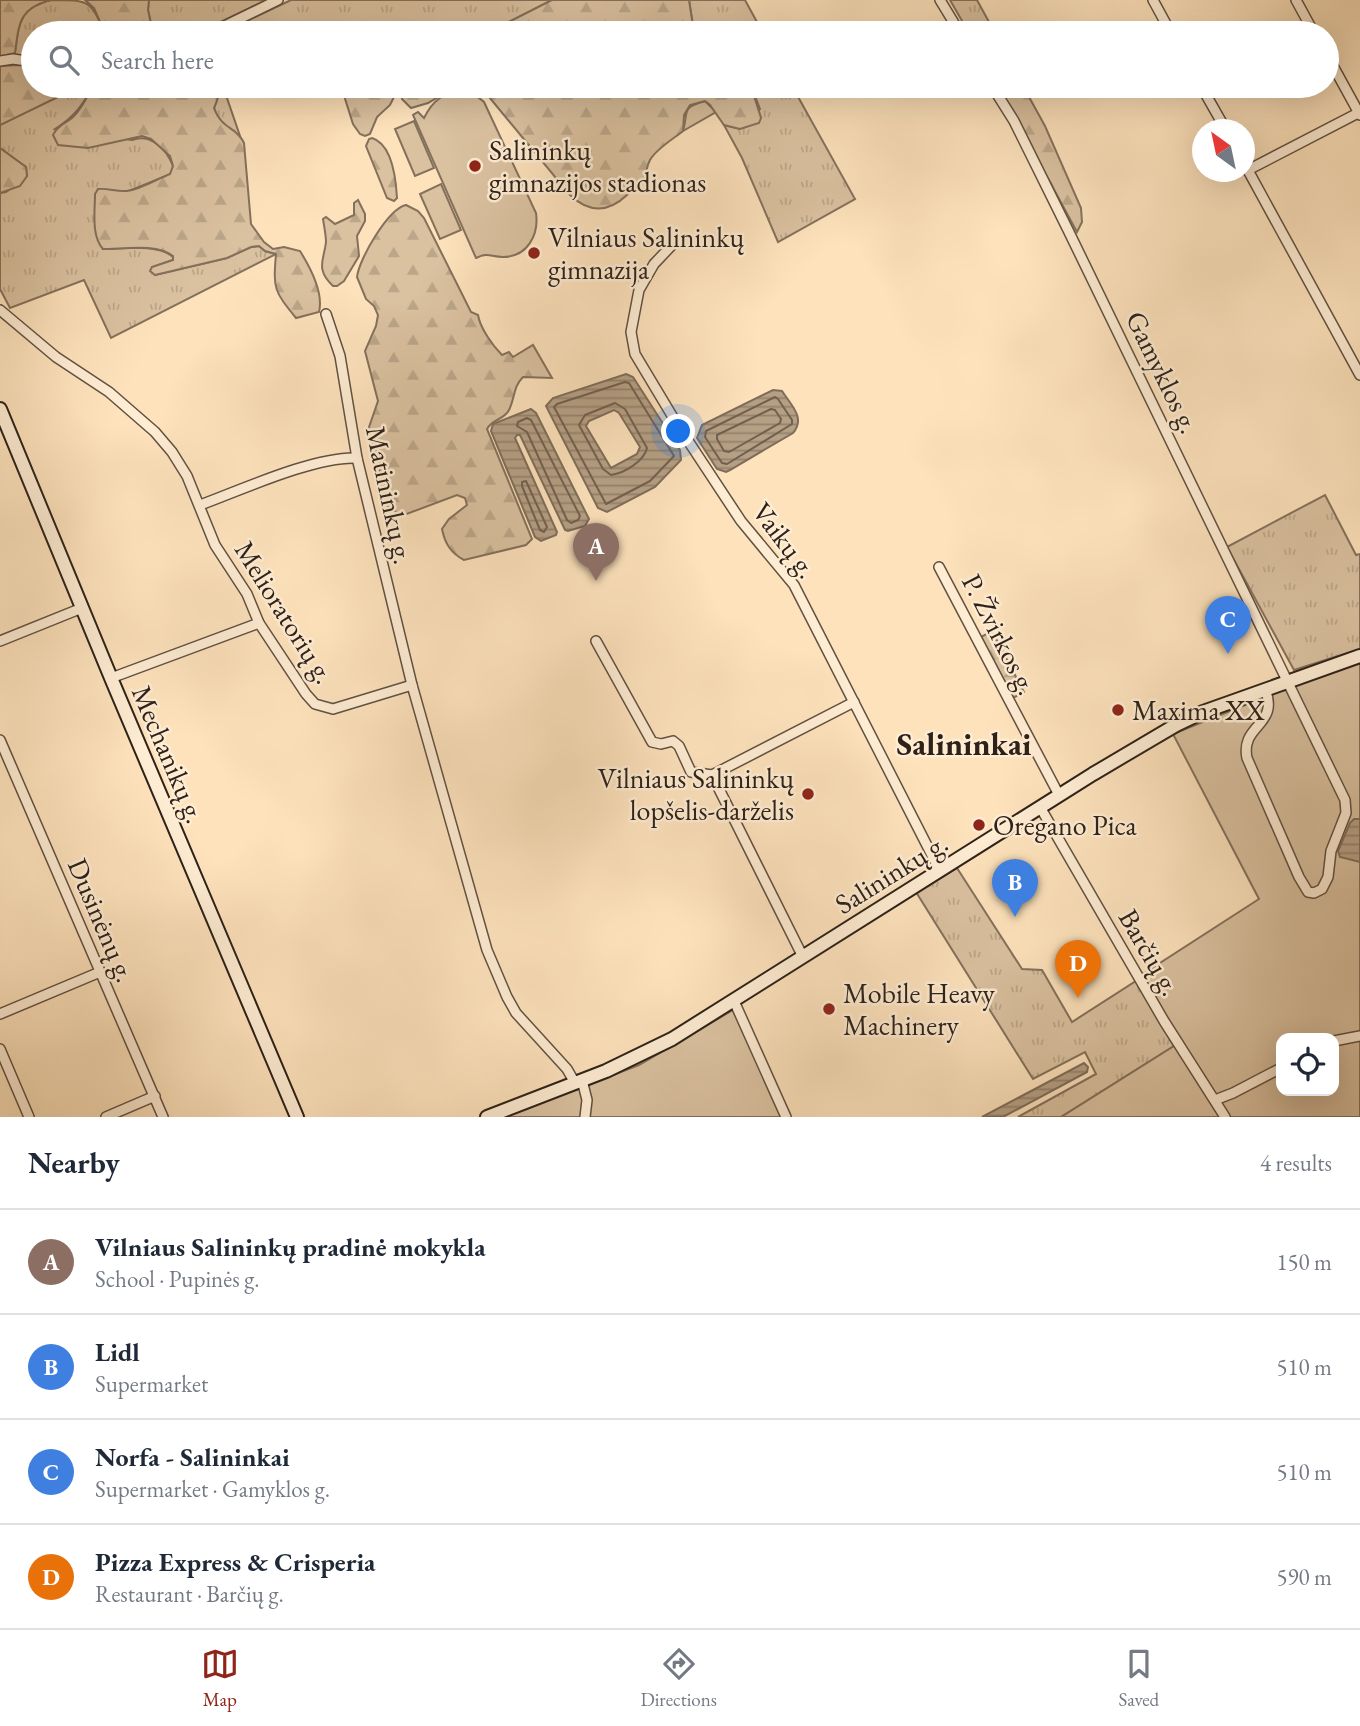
<!DOCTYPE html>
<meta charset="utf-8">
<style>
body{margin:0;font-family:"EB Garamond",serif;background:#f2f2f3;color:#1f2937}
.controls{position:absolute;right:21px;bottom:21px;display:grid;overflow:hidden;border-radius:14px;box-shadow:0 7px 28px #0002}
.controls button{width:63px;height:63px;display:grid;place-items:center;padding:0;border:0;border-bottom:2px solid #e0e1e3;background:#fff;color:#1f2937;font:35px sans-serif}
.compass{position:absolute;left:1192px;top:119px;width:63px;height:63px;border-radius:50%;background:#fff;box-shadow:0 7px 28px #0002;rotate:327deg}
.you{position:absolute;left:679px;top:432px;width:24px;height:24px;margin:-18px;border:5px solid #fff;border-radius:50%;background:#1a73e8;box-shadow:0 0 0 10px #1a73e833}
.badge{display:grid;place-items:center;width:46px;height:46px;border-radius:50%;background:#8f2418;color:#fff;font-size:23px;font-weight:700}
.pin{position:absolute;translate:-50% -58px;filter:drop-shadow(0 2px 4px #0008)}
.pin::after{content:'';position:absolute;top:37px;width:24px;height:21px;background:inherit;clip-path:polygon(0 0,100% 0,50% 100%)}
.list{margin:0;padding:0;list-style:none}
h2{display:flex;justify-content:space-between;align-items:center;height:91px;margin:0;padding:0 28px;font-size:30px}
h2 small{font-size:23px;font-weight:400;color:#747a83}
.list li{display:grid;grid-template-columns:46px 1fr auto;gap:21px;align-items:center;box-sizing:border-box;height:105px;padding:0 28px;border-top:2px solid #e0e1e3}
.list b{display:block;font-size:26px;white-space:nowrap}
.list p{margin:0;font-size:23px;white-space:nowrap;color:#747a83}
.list em{font-size:23px;font-style:normal;color:#747a83}
.icon{flex:none;width:38px;height:38px;fill:none;stroke:currentColor;stroke-width:2;stroke-linecap:round;stroke-linejoin:round}
.map{position:relative;flex:none;width:1360px;height:1117px;overflow:hidden}
.search{position:absolute;background:#fff;box-shadow:0 7px 28px #0002;left:21px;right:21px;top:21px;height:77px;display:flex;align-items:center;gap:18px;box-sizing:border-box;padding:0 24px;border-radius:38px;color:#747a83;font-size:26px}
.sheet{height:511px;background:#fff}
nav{display:flex;justify-content:space-around;align-items:center;box-sizing:border-box;height:98px;border-top:2px solid #e0e1e3;background:#fff;font-size:19px;color:#747a83}
nav a{display:grid;justify-items:center;gap:4px}
nav .on{color:#8f2418}
.map>svg:first-child{display:block}
.grass{fill:url(#grass-tufts);stroke:#84715c;stroke-width:2}
.forest{fill:url(#forest-firs);stroke:#84715c;stroke-width:2}
.garden{fill:#dac1a0;stroke:#84715c;stroke-width:2;fill-rule:evenodd}
.water{fill:url(#water-rules);stroke:#7f6d5a;stroke-width:2;fill-rule:evenodd}
.lines{fill:none;stroke-linecap:round;stroke-linejoin:round}
.shore{stroke:#72604f;stroke-width:2}
.minor-casing{stroke:#615142;stroke-width:12}
.secondary-casing{stroke:#2d2119;stroke-width:16}
.minor{stroke:#feecd3;stroke-width:9}
.secondary{stroke:#feecd3;stroke-width:12}
.poi-dot{fill:#8f2418;stroke:#feecd3;stroke-width:2.5}
.labels{text-anchor:middle;stroke-width:5;stroke-linejoin:round;paint-order:stroke}
.poi-label{font-size:28px;fill:#2d2119;stroke:#feecd3;text-anchor:start}
.street-label{font-size:28px;fill:#2d2119;stroke:#feecd3}
.quarter-label{font-size:32px;font-weight:bold;fill:#2d2119;stroke:#feecd3}
</style>
<div class="map">
<svg width="1360" height="1117" viewBox="0 0 1360 1117">
<defs>
<pattern id="grass-tufts" width="24" height="20" patternUnits="userSpaceOnUse" patternTransform="scale(1.75)"><rect width="24" height="20" fill="#dac1a0"/><path d="M3 7l-1-3M5 7V3M7 7l1-3M15 17l-1-3M17 17v-4M19 17l1-3" fill="none" stroke="#bba689"/></pattern>
<pattern id="forest-firs" width="22" height="20" patternUnits="userSpaceOnUse" patternTransform="scale(1.75)"><rect width="22" height="20" fill="#dac1a0"/><path d="M5 1l3.5 6h-7zM16 11l3.5 6h-7z" fill="#bba689"/></pattern>
<pattern id="water-rules" width="6" height="5" patternUnits="userSpaceOnUse" patternTransform="scale(1.75)"><rect width="6" height="5" fill="#b6a085"/><path d="M0 2.5h6" fill="none" stroke="#94826c"/></pattern>
</defs>
<rect width="100%" height="100%" fill="#fde2bc"/>
<filter id="stains"><feTurbulence type="fractalNoise" baseFrequency=".00286" numOctaves="4"/><feColorMatrix values="0 0 0 0 .2 0 0 0 0 .09 0 0 0 0 .02 0 0 0 .5 -.17"/></filter>
<radialGradient id="worn" r=".72"><stop offset=".6" stop-color="#630" stop-opacity="0"/><stop offset="1" stop-color="#630" stop-opacity=".3"/></radialGradient>
<!-- grass -->
<g class="grass">
<path d="M51 0C90 0 90 0 105 33H33V57L9 54 15 52C19 23 19 8 51 0Z"/>
<path d="M149 0H266L198 33H153L148 10Z"/>
<path d="M291 0H552L487 33H335L332 30 323 29 316 33H222Z"/>
<path d="M689 0H745L763 33H716L707 24 693 26Z"/>
<path d="M950 0H977L995 33H969Z"/>
<path d="M69 86H93C83 105 74 117 55 129L132 140C150 133 166 148 173 166L171 174 129 191H118L103 249C123 249 157 243 173 257V260L152 267 155 275 227 258 251 247 259 246 265 251 276 254 111 338 84 280 10 308 0 289V193L6 192 27 176 26 167 0 148V125L62 95 68 90Z"/>
<path d="M215 86H234L227 98 240 136 218 121 214 108 218 97Z"/>
<path d="M751 86H792L855 199 778 242 742 158 724 125 740 129 760 109Z"/>
<path d="M705 101 716 112 683 131C689 111 680 108 705 101Z"/>
<path d="M1325 495 1356 555 1360 554V649L1294 670 1227 547Z"/>
<path d="M957 868 1022 969 1042 970 1072 1022 1136 981 1174 1046 1061 1117H1018L1096 1074 1085 1052 1033 1079 916 892Z"/>
</g>
<!-- forest -->
<g class="forest">
<path d="M0 0H51C19 8 19 23 15 53L0 57Z"/>
<path d="M85 0H149L148 10 153 33H105L94 8Z"/>
<path d="M552 0H689L693 26 707 24 716 33H487Z"/>
<path d="M20 65 33 68V86H69L68 90 62 95 0 125V66Z"/>
<path d="M93 86H215C221 93 217 101 214 108 222 130 236 126 244 143L251 224 264 242 273 249 284 247 300 251C310 267 324 292 319 312L296 318C274 291 273 289 276 254L265 251 259 246 251 247 227 258 155 275 150 271 152 267 173 260V256C157 243 123 249 103 249 91 236 95 211 95 194L98 189C108 188 117 192 127 191 141 189 157 179 170 174L173 166 170 156 151 139 142 136 88 148 58 145 53 135C57 125 67 123 74 116 83 107 87 96 93 86Z"/>
<path d="M341 86H388L395 95 390 105 377 117 370 134 365 136 360 134 353 124Z"/>
<path d="M401 86H456L428 103 411 108 402 99Z"/>
<path d="M480 86H751L761 118 759 123 740 129 724 125 710 105 705 101 690 105 684 115 683 131C673 139 656 149 650 160 646 167 647 174 643 181 639 187 633 190 627 195 608 213 589 213 570 195Z"/>
<path d="M998 86H1023L1045 126 1081 208 1082 222 1077 232Z"/>
<path d="M372 138C392 144 396 180 397 198L394 201 387 198 366 146 369 139Z"/>
<path d="M0 148 26 167 27 176 20 186 0 193Z"/>
<path d="M358 200 365 214V221L357 236 359 256 344 281 337 286H333C315 269 324 260 326 242 326 235 324 226 323 219L326 217 335 224 354 215V203Z"/>
<path d="M406 205 418 211 424 218 471 312 478 315C480 328 493 346 502 355L509 352 513 357 533 345 552 378 523 377C513 387 515 398 509 410 504 420 492 419 487 429L532 539 526 545 464 560C451 553 445 544 442 529L449 519 467 505 465 498 457 495 404 515C390 511 375 498 377 482 378 474 382 468 379 459 377 450 371 442 367 433L378 401 365 351 376 326 378 315 374 306 366 299 357 277C359 259 388 209 406 205Z"/>
<path d="M992 631 1024 692 1013 698 981 637Z"/>
</g>
<!-- garden -->
<g class="garden">
<path d="M462 91 474 94 484 102 536 213C539 234 528 257 503 257 490 257 489 252 476 258L413 115 418 112 424 118C433 100 443 93 462 91Z"/>
<path d="M414 121 434 168 415 176 395 129Z"/>
<path d="M441 184 461 230 440 239 420 194Z"/>
<path d="M1360 659V1117H1061L1174 1046 1138 985 1143 974 1259 899 1173 734ZM1281 1038H1334V1091H1281Z"/>
<path d="M733 1010 781 1117H504L639 1065Z"/>
</g>
<!-- water -->
<g class="water">
<path d="M626 374 633 377 680 450 681 460 655 487 607 512 598 508 546 406 553 398ZM614 410 619 413 640 447 637 454 611 468 586 426 589 421Z"/>
<path d="M773 390 782 391C791 405 806 418 793 433L730 470 726 472 717 469 697 438 702 425Z"/>
<path d="M531 409 536 413 589 519 585 526 568 531 565 530 520 435H517L515 438 557 532 556 535 541 541 535 537 491 431 493 424Z"/>
<path d="M1354 819H1360V862L1340 857 1338 851 1350 823Z"/>
<path d="M1084 1063 1088 1067 1087 1072 1003 1117H982Z"/>
</g>
<g class="lines">
<!-- shore -->
<g class="shore">
<path d="M625 382 629 383 674 456 650 481 606 504 554 407 557 404Z"/>
<path d="M775 397 778 399 792 420V424L727 464 722 463 705 437 706 431Z"/>
<path d="M615 403 625 409 647 448C644 461 625 473 611 475L603 469 579 425 585 415Z"/>
<path d="M771 409 775 410 781 419 780 423 729 452 724 451 717 439V435Z"/>
<path d="M527 418 531 420 580 516 578 520 571 523 567 520 527 432 517 426 518 422Z"/>
<path d="M526 481 547 527 544 532 540 530 522 486V482Z"/>
</g>
<!-- minor casing -->
<g class="minor-casing">
<g id="minor">
<path d="M940 0 960 33"/>
<path d="M1153 0 1171 33"/>
<path d="M1296 0 1314 33"/>
<path d="M210 33 278 0"/>
<path d="M1327 55 1360 115"/>
<path d="M0 61 13 59 33 62"/>
<path d="M992 86 1014 121 1068 230 1345 800 1346 813 1331 851 1328 877 1322 889 1314 893 1308 892 1299 877 1247 758C1240 724 1280 726 1265 689"/>
<path d="M1201 86 1226 130"/>
<path d="M1244 163 1360 375"/>
<path d="M1248 170 1360 112"/>
<path d="M672 245 654 264 639 290 631 332 635 354 677 424 741 521 794 585 940 871"/>
<path d="M0 310 56 357 109 392 155 432 172 452 187 476 215 545 247 594 259 623 306 694 315 704 333 709 412 685 487 950 507 997 516 1013 567 1069 575 1083"/>
<path d="M326 314 340 356 357 458 412 685"/>
<path d="M200 505C241 490 315 456 357 458"/>
<path d="M939 567 1059 795"/>
<path d="M0 641 82 608"/>
<path d="M596 641 652 742 661 744 673 741 679 746 691 772 712 775 803 957"/>
<path d="M111 678 259 623"/>
<path d="M0 740 163 1117"/>
<path d="M712 775 854 702"/>
<path d="M1040 807 1164 1021 1225 1117"/>
<path d="M734 1001 786 1117"/>
<path d="M0 1014 100 972"/>
<path d="M1334 1041 1360 1036"/>
<path d="M0 1049 29 1117"/>
<path d="M582 1080 587 1100 585 1117"/>
<path d="M1215 1100 1233 1093 1281 1068"/>
<path d="M106 1117 155 1096"/>
</g>
</g>
<!-- secondary casing -->
<g class="secondary-casing">
<g id="secondary">
<path d="M0 409 111 678 297 1117"/>
<path d="M487 1117 606 1071 672 1039 1093 774 1176 725 1203 712 1360 656"/>
</g>
</g>
<!-- minor -->
<use href="#minor" class="minor"/>
<!-- secondary -->
<use href="#secondary" class="secondary"/>
</g>
<!-- markers -->
<g class="poi-dot">
<circle cx="475" cy="166" r="7"/>
<circle cx="534" cy="253" r="7"/>
<circle cx="1118" cy="710" r="7"/>
<circle cx="808" cy="794" r="7"/>
<circle cx="979" cy="825" r="7"/>
<circle cx="829" cy="1009" r="7"/>
</g>
<g class="labels">
<!-- poi labels -->
<g class="poi-label">
<text x="489" y="160">Salininkų<tspan x="489" dy="32">gimnazijos stadionas</tspan></text>
<text x="548" y="247">Vilniaus Salininkų<tspan x="548" dy="32">gimnazija</tspan></text>
<text x="1132" y="720">Maxima XX</text>
<text x="794" y="788" text-anchor="end">Vilniaus Salininkų<tspan x="794" dy="32">lopšelis-darželis</tspan></text>
<text x="993" y="835">Oregano Pica</text>
<text x="843" y="1003">Mobile Heavy<tspan x="843" dy="32">Machinery</tspan></text>
</g>
<!-- street labels -->
<g class="street-label">
<text transform="translate(1163 372) rotate(64)" y="10">Gamyklos g.</text>
<text transform="translate(390 495) rotate(78)" y="10">Matininkų g.</text>
<text transform="translate(785 540) rotate(53)" y="10">Vaikų g.</text>
<text transform="translate(285 612) rotate(58)" y="10">Melioratorių g.</text>
<text transform="translate(1000 634) rotate(63)" y="10">P. Žvirkos g.</text>
<text transform="translate(169 754) rotate(67)" y="10">Mechanikų g.</text>
<text transform="translate(891 873) rotate(-32)" y="10">Salininkų g.</text>
<text transform="translate(102 920) rotate(67)" y="10">Dusinėnų g.</text>
<text transform="translate(1150 952) rotate(60)" y="10">Barčių g.</text>
</g>
<!-- quarter labels -->
<g class="quarter-label">
<text x="964" y="755">Salininkai</text>
</g>
</g>
<rect width="100%" height="100%" filter="url(#stains)"/>
<rect width="100%" height="100%" fill="url(#worn)"/>
</svg>
<div class="controls">
<button><svg class="icon" aria-label="locate" viewBox="0 0 24 24"><circle cx="12" cy="12" r="6"/><path d="M12 2v4M12 18v4M2 12h4M18 12h4"/></svg></button>
</div>
<svg class="compass" viewBox="-18 -18 36 36"><path d="M0-13l5 13h-10z" fill="#e53935"/><path d="M0 13l5-13h-10z" fill="#747a83"/></svg>
<div class="you"></div>
<div class="pin badge" style="left:596px;top:581px;background:#8d6e63">A</div>
<div class="pin badge" style="left:1015px;top:917px;background:#3f7fe0">B</div>
<div class="pin badge" style="left:1228px;top:654px;background:#3f7fe0">C</div>
<div class="pin badge" style="left:1078px;top:998px;background:#e8710a">D</div>
<div class="search"><svg class="icon" aria-label="search" viewBox="0 0 24 24"><circle cx="10" cy="10" r="6"/><path d="M15 15l6 6"/></svg>Search here</div>
</div>
<section class="sheet">
<h2>Nearby<small>4 results</small></h2>
<ul class="list">
<li><span class="badge" style="background:#8d6e63">A</span><div><b>Vilniaus Salininkų pradinė mokykla</b><p>School · Pupinės g.</p></div><em>150 m</em></li>
<li><span class="badge" style="background:#3f7fe0">B</span><div><b>Lidl</b><p>Supermarket</p></div><em>510 m</em></li>
<li><span class="badge" style="background:#3f7fe0">C</span><div><b>Norfa - Salininkai</b><p>Supermarket · Gamyklos g.</p></div><em>510 m</em></li>
<li><span class="badge" style="background:#e8710a">D</span><div><b>Pizza Express &amp; Crisperia</b><p>Restaurant · Barčių g.</p></div><em>590 m</em></li>
</ul>
</section>
<nav>
<a class="on"><svg class="icon" aria-label="map" viewBox="0 0 24 24"><path d="M3 6l6-2 6 2 6-2v14l-6 2-6-2-6 2zM9 4v14M15 6v14"/></svg>Map</a>
<a><svg class="icon" aria-label="directions" viewBox="0 0 24 24"><path d="M12 3l9 9-9 9-9-9zM9 14v-3h6M13 9l2 2-2 2"/></svg>Directions</a>
<a><svg class="icon" aria-label="saved" viewBox="0 0 24 24"><path d="M7 4h10v16l-5-4-5 4z"/></svg>Saved</a>
</nav>
